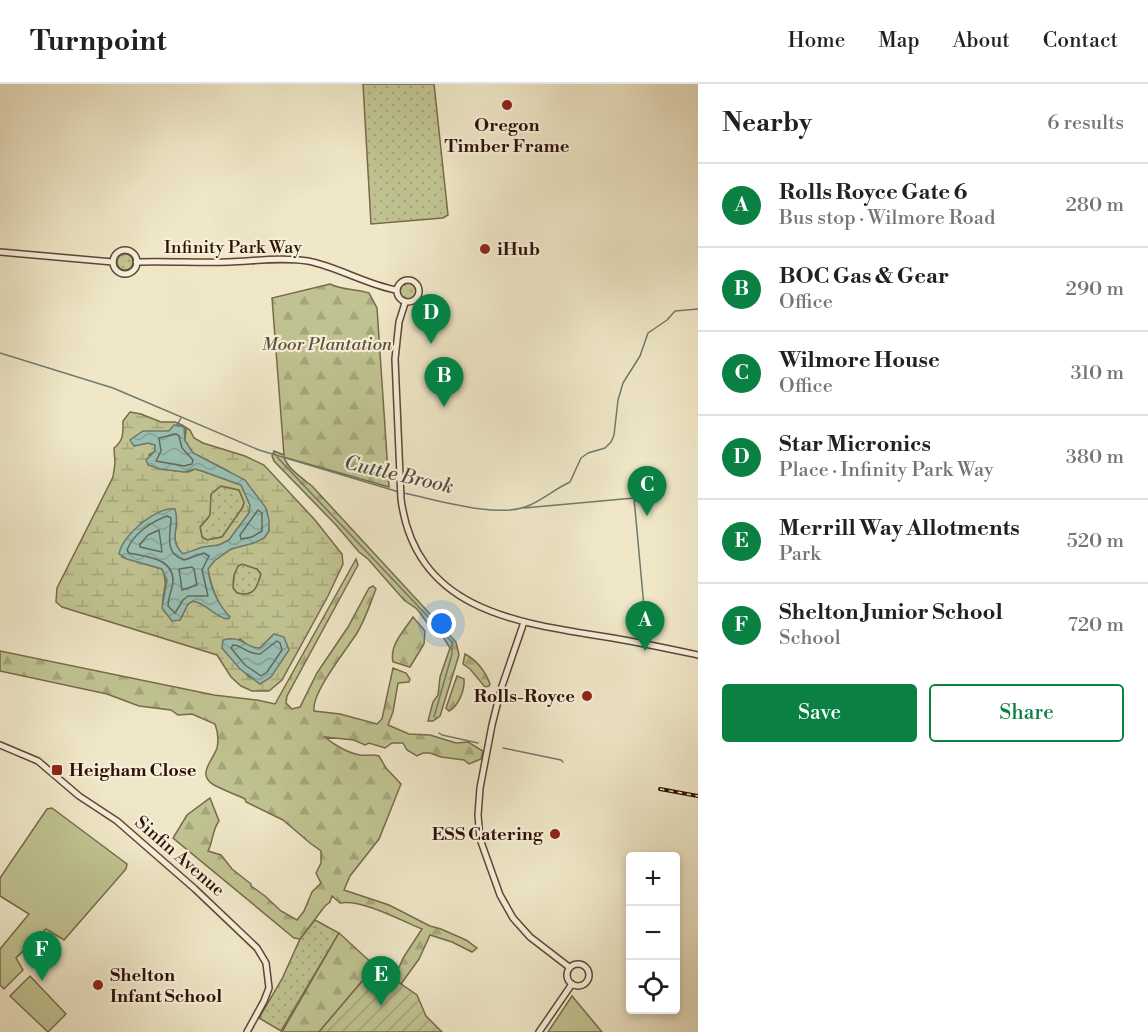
<!DOCTYPE html>
<meta charset="utf-8">
<style>
body{margin:0;font-family:"Libre Bodoni",serif;background:#f6f6f6;color:#202124}
.controls{position:absolute;right:18px;bottom:18px;display:grid;overflow:hidden;border-radius:6px;box-shadow:0 3px 9px #0003}
.controls button{width:54px;height:54px;display:grid;place-items:center;padding:0;border:0;border-bottom:2px solid #e0e0e0;background:#fff;color:#202124;font:30px sans-serif}
.you{position:absolute;left:442px;top:540px;width:21px;height:21px;margin:-15px;border:4px solid #fff;border-radius:50%;background:#1a73e8;box-shadow:0 0 0 9px #1a73e833}
.badge{display:grid;place-items:center;width:39px;height:39px;border-radius:50%;background:#0b8043;color:#fff;font-size:20px;font-weight:700}
.pin{position:absolute;translate:-50% -50px;filter:drop-shadow(0 2px 3px #0008)}
.pin::after{content:'';position:absolute;top:32px;width:21px;height:18px;background:inherit;clip-path:polygon(0 0,100% 0,50% 100%)}
.list{margin:0;padding:0;list-style:none}
h2{display:flex;justify-content:space-between;align-items:center;height:78px;margin:0;padding:0 24px;font-size:26px}
h2 small{font-size:20px;font-weight:400;color:#757577}
.list li{display:grid;grid-template-columns:39px 1fr auto;gap:18px;align-items:center;box-sizing:border-box;height:84px;padding:0 24px;border-top:2px solid #e0e0e0}
.list b{display:block;font-size:22px;white-space:nowrap}
.list p{margin:0;font-size:20px;white-space:nowrap;color:#757577}
.list em{font-size:20px;font-style:normal;color:#757577}
.actions{display:flex;gap:12px;padding:18px 24px}
.actions a{flex:1;padding:14px 0;border:2px solid #0b8043;border-radius:6px;text-align:center;font-size:21px;color:#0b8043}
.actions .main{background:#0b8043;color:#fff}
.icon{flex:none;width:33px;height:33px;fill:none;stroke:currentColor;stroke-width:2;stroke-linecap:round;stroke-linejoin:round}
.map{position:relative;flex:none;width:698px;height:948px;overflow:hidden}
header{display:flex;align-items:center;gap:36px;box-sizing:border-box;height:84px;padding:0 30px;background:#fff;border-bottom:2px solid #e0e0e0}
header strong{font-size:28px}
nav{display:flex;gap:33px;margin-inline-start:auto;font-size:21px}
main{display:flex}
aside{flex:1;background:#fff}
.map>svg:first-child{display:block}
.grass{fill:url(#grass-dots);stroke:#786a4a;stroke-width:1.5}
.forest{fill:url(#forest-firs);stroke:#786a4a;stroke-width:1.5}
.wetland{fill:url(#wetland-marsh);stroke:#786a4a;stroke-width:1.5;fill-rule:evenodd}
.park{fill:#c0c391;stroke:#786a4a;stroke-width:1.5}
.garden{fill:url(#garden-furrows);stroke:#786a4a;stroke-width:1.5}
.water{fill:url(#water-waves);stroke:#6f7a6d;stroke-width:1.5}
.lines{fill:none;stroke-linecap:round;stroke-linejoin:round}
.shore{stroke:#64685c;stroke-width:1.5}
.stream{stroke:#6f7a6d;stroke-width:1.5}
.minor-casing{stroke:#5f4634;stroke-width:8}
.minor{stroke:#f5efdb;stroke-width:5}
.rail-casing{stroke:#2f1003;stroke-width:4}
.rail{stroke:#f5efdb;stroke-width:1.5;stroke-dasharray:4.5;stroke-linecap:butt}
.poi-dot{fill:#8f2418;stroke:#f5efdb;stroke-width:2}
.labels{text-anchor:middle;stroke-width:4.5;stroke-linejoin:round;paint-order:stroke}
.poi-label{font-size:18px;font-weight:bold;fill:#2f1003;stroke:#f5efdb;text-anchor:start}
.street-label{font-size:18px;fill:#2f1003;stroke:#f5efdb}
.park-label{font-size:18px;font-style:italic;fill:#624f35;stroke:#f5efdb}
.water-label{font-size:20px;font-style:italic;fill:#544e41;stroke:#f5efdb}
</style>
<header>
<strong>Turnpoint</strong>
<nav><a>Home</a><a>Map</a><a>About</a><a>Contact</a></nav>
</header>
<main>
<div class="map">
<svg width="698" height="948" viewBox="0 0 698 948">
<defs>
<pattern id="grass-dots" width="8" height="8" patternUnits="userSpaceOnUse" patternTransform="scale(1.5)"><rect width="8" height="8" fill="#c0c391"/><path d="M2 2h.1M6 6h.1" fill="none" stroke="#a5a67b" stroke-width="1.8" stroke-linecap="round"/></pattern>
<pattern id="forest-firs" width="22" height="20" patternUnits="userSpaceOnUse" patternTransform="scale(1.5)"><rect width="22" height="20" fill="#c0c391"/><path d="M5 1l3.5 6h-7zM16 11l3.5 6h-7z" fill="#a5a67b"/></pattern>
<pattern id="wetland-marsh" width="20" height="14" patternUnits="userSpaceOnUse" patternTransform="scale(1.5)"><rect width="20" height="14" fill="#c0c391"/><path d="M1 5h8M5 5V1M11 12h8M15 12V8" fill="none" stroke="#a5a67b"/></pattern>
<pattern id="garden-furrows" width="10" height="10" patternUnits="userSpaceOnUse" patternTransform="scale(1.5)"><rect width="10" height="10" fill="#c0c391"/><path d="M-1 1l2-2M0 10L10 0M9 11l2-2" fill="none" stroke="#a5a67b"/></pattern>
<pattern id="water-waves" width="16" height="10" patternUnits="userSpaceOnUse" patternTransform="scale(1.5)"><rect width="16" height="10" fill="#9ac0b4"/><path d="M0 5q4-4 8 0t8 0" fill="none" stroke="#85a499"/></pattern>
</defs>
<rect width="100%" height="100%" fill="#efe7c7"/>
<filter id="stains"><feTurbulence type="fractalNoise" baseFrequency=".00333" numOctaves="4"/><feColorMatrix values="0 0 0 0 .2 0 0 0 0 .09 0 0 0 0 .02 0 0 0 .5 -.17"/></filter>
<radialGradient id="worn" r=".72"><stop offset=".6" stop-color="#630" stop-opacity="0"/><stop offset="1" stop-color="#630" stop-opacity=".3"/></radialGradient>
<!-- grass -->
<g class="grass">
<path d="M363 0H434L448 131 443 134 371 140Z"/>
<circle cx="125" cy="178" r="8"/>
<circle cx="408" cy="207" r="8"/>
<path d="M221 402 239 406 244 418 243 423 222 453 207 456 202 453 200 443 208 434 211 410Z"/>
<path d="M242 480 257 485 261 490C257 505 254 513 237 509L233 504 234 491 238 482Z"/>
<path d="M315 836 339 849 281 947 259 934 282 895 300 855Z"/>
</g>
<!-- forest -->
<g class="forest">
<path d="M330 200C342 206 355 205 369 209L377 224 389 403 284 373C288 385 302 394 312 402L456 558 459 571 440 632 433 637H428L433 618 438 611 440 593 450 564 440 548 428 540 417 525 404 516 368 475 359 468 336 441 274 377 272 372 274 367 284 371 272 214Z"/>
<path d="M356 475 358 481 287 612 286 619 292 625 300 623 317 589 348 543 369 504 373 502 376 505C370 520 365 536 357 549 347 565 311 609 314 627L340 630 377 640 382 635 393 584 406 589 410 595 409 598 398 599 393 628 388 641 409 650 430 651 456 659 468 658 483 667 481 675 469 680 464 676 441 673 430 669H423L417 672 407 666 403 659H392L385 664 369 659 365 661 354 656 325 653C334 661 348 669 360 671 367 672 372 670 379 672L386 684 401 700 379 755 350 792 344 806 389 821 430 842 441 845 466 856 477 864 472 868 452 858 430 851 419 875 401 900 394 895 403 874 422 845C400 836 362 815 340 819L332 812 330 818 325 822 300 855 294 854 173 754 187 731 210 714 219 737C212 746 213 758 208 767L221 771 232 785 251 800V802L265 812 281 827 297 836 304 827 312 808 321 799 316 789 321 779V767L310 759 283 736 246 718 245 715C235 710 223 706 214 701 196 691 213 676 217 664 219 655 218 648 215 640L192 630 178 631 171 626 139 622 107 610 0 587V567L214 611 257 616 275 620Z"/>
<path d="M413 533 425 547 424 560 410 583 393 578C389 561 404 547 413 533Z"/>
<path d="M465 570C478 577 485 587 490 600L489 602 485 603 470 585 463 580Z"/>
<path d="M457 592 464 595C465 605 459 622 449 627L446 624Z"/>
<path d="M339 849 375 882 319 948H282Z"/>
</g>
<!-- wetland -->
<path class="wetland" d="M130 328 141 330 161 338H175L182 341 190 346 194 354 203 359 245 372 264 381 315 436 342 470 343 480 328 512 282 596 269 607H252L241 602 231 593 217 571 62 523 56 518 57 504 113 393 115 379 114 364C124 356 123 349 123 337ZM177 341 186 345 185 357 193 369 228 387 253 407 267 427 269 447 264 454 231 465 214 477 208 485C211 503 218 520 229 533 215 530 207 520 193 517L188 520 180 536C146 527 174 507 162 485L122 473 141 439 158 429 177 440C173 452 174 462 183 470H189L200 464 219 461 229 456 249 429 250 421 241 401 202 387 195 385 188 388 160 385 149 371 155 367V361L148 359 134 362 169 347ZM221 402 239 406 244 418 243 423 222 453 207 456 202 453 200 443 210 431 211 410ZM242 480 257 485 261 490C257 504 254 513 237 509L233 504 234 491 238 482ZM274 550 250 594 222 564 240 555 251 564H260Z"/>
<!-- park -->
<g class="park">
<path d="M52 724 127 780 126 785 64 856 46 845 16 874 23 886 4 905 0 901V865L29 830 0 812V794L47 725Z"/>
<path d="M30 892 66 930 48 948 10 912Z"/>
<path d="M572 912 602 948H548Z"/>
</g>
<!-- garden -->
<path class="garden" d="M375 882 417 911 426 932 442 948H319Z"/>
<!-- water -->
<g class="water">
<path d="M174 341 184 343 185 357 193 369 245 396 266 424 269 436V447L264 454 254 459 231 465 214 477 208 485C210 503 218 520 230 533L228 535C214 533 208 520 193 517L188 520 180 536 172 537 162 524 167 496 162 485 127 475 119 470C122 451 157 422 175 425 181 443 167 455 183 470L203 463 219 461 229 456 249 429 250 421 241 401 202 387 195 385 184 388 160 385 148 381 146 376 155 367V361L148 359 134 362 130 356 143 347H169Z"/>
<path d="M274 550 284 553 289 566 271 593 260 600 240 585 222 564 223 556C244 551 243 564 260 564Z"/>
</g>
<g class="lines">
<!-- shore -->
<g class="shore">
<path d="M176 350 179 352 182 364 193 376 192 380 184 382 156 377 161 367 159 354Z"/>
<path d="M258 426 262 429V447L252 453 241 455 240 451Z"/>
<path d="M167 432 171 434C171 450 163 469 184 476L204 469 209 472 202 486 208 512H188L183 516 175 529 168 522C168 514 172 506 173 498 174 474 147 473 129 469L127 466C133 450 151 438 167 432Z"/>
<path d="M159 446 162 468 140 463V460L148 451Z"/>
<path d="M192 483 194 485 197 501 182 506 179 485Z"/>
<path d="M277 557 280 559 282 566 267 588 261 592 245 581 231 564 233 561C243 561 245 570 260 570Z"/>
</g>
<!-- stream -->
<g class="stream">
<path d="M0 269 113 304 259 366 399 408"/>
<path d="M177 341 181 334"/>
<path d="M277 373 452 558V570L434 633"/>
<path d="M403 409C435 415 494 434 525 423 541 418 554 405 570 398L581 374 588 369 605 364 611 358 614 351 618 316 623 299 640 272 648 249 667 236 675 227 698 225"/>
<path d="M524 424 634 414 644 523"/>
<path d="M439 649 442 651 478 659"/>
<path d="M503 664 561 676 563 678"/>
</g>
<!-- minor casing -->
<g class="minor-casing">
<g id="minor">
<circle cx="125" cy="178" r="12"/>
<path d="M0 168 113 178"/>
<path d="M136 178C167 177 198 179 229 178 255 177 282 173 308 177 338 183 365 200 396 206"/>
<circle cx="408" cy="207" r="11"/>
<path d="M405 219 399 238 395 275 401 415C415 523 510 538 600 552 633 557 665 564 698 571"/>
<path d="M524 538 501 605 492 641 480 704 478 731 480 755 500 811 513 834 530 853 569 883"/>
<path d="M0 661 38 677 79 712 117 737 195 805 257 864 266 879 269 904 264 917 247 948"/>
<circle cx="578" cy="891" r="11"/>
<path d="M539 948 572 900"/>
</g>
</g>
<!-- minor -->
<use href="#minor" class="minor"/>
<!-- rail casing -->
<g class="rail-casing">
<path id="rail" d="M660 705 698 712"/>
</g>
<!-- rail -->
<use href="#rail" class="rail"/>
</g>
<!-- markers -->
<g class="poi-dot">
<circle cx="507" cy="21" r="6"/>
<circle cx="485" cy="165" r="6"/>
<circle cx="587" cy="612" r="6"/>
<rect x="51" y="680" width="12" height="12" rx="3"/>
<circle cx="555" cy="750" r="6"/>
<circle cx="98" cy="901" r="6"/>
</g>
<g class="labels">
<!-- poi labels -->
<g class="poi-label">
<text x="507" y="47" text-anchor="middle">Oregon<tspan x="507" dy="21">Timber Frame</tspan></text>
<text x="497" y="171">iHub</text>
<text x="575" y="618" text-anchor="end">Rolls-Royce</text>
<text x="69" y="692">Heigham Close</text>
<text x="543" y="756" text-anchor="end">ESS Catering</text>
<text x="110" y="897">Shelton<tspan x="110" dy="21">Infant School</tspan></text>
</g>
<!-- street labels -->
<g class="street-label">
<text x="233" y="169">Infinity Park Way</text>
<text transform="translate(180 772) rotate(41)" y="6">Sinfin Avenue</text>
</g>
<!-- park labels -->
<g class="park-label">
<text x="327" y="266">Moor Plantation</text>
</g>
<!-- water labels -->
<g class="water-label">
<text transform="translate(399 390) rotate(13)" y="7">Cuttle Brook</text>
</g>
</g>
<rect width="100%" height="100%" filter="url(#stains)"/>
<rect width="100%" height="100%" fill="url(#worn)"/>
</svg>
<div class="controls">
<button>+</button>
<button>−</button>
<button><svg class="icon" aria-label="locate" viewBox="0 0 24 24"><circle cx="12" cy="12" r="6"/><path d="M12 2v4M12 18v4M2 12h4M18 12h4"/></svg></button>
</div>
<div class="you"></div>
<div class="pin badge" style="left:645px;top:567px">A</div>
<div class="pin badge" style="left:444px;top:323px">B</div>
<div class="pin badge" style="left:647px;top:432px">C</div>
<div class="pin badge" style="left:431px;top:260px">D</div>
<div class="pin badge" style="left:381px;top:922px">E</div>
<div class="pin badge" style="left:42px;top:897px">F</div>
</div>
<aside>
<h2>Nearby<small>6 results</small></h2>
<ul class="list">
<li><span class="badge">A</span><div><b>Rolls Royce Gate 6</b><p>Bus stop · Wilmore Road</p></div><em>280 m</em></li>
<li><span class="badge">B</span><div><b>BOC Gas &amp; Gear</b><p>Office</p></div><em>290 m</em></li>
<li><span class="badge">C</span><div><b>Wilmore House</b><p>Office</p></div><em>310 m</em></li>
<li><span class="badge">D</span><div><b>Star Micronics</b><p>Place · Infinity Park Way</p></div><em>380 m</em></li>
<li><span class="badge">E</span><div><b>Merrill Way Allotments</b><p>Park</p></div><em>520 m</em></li>
<li><span class="badge">F</span><div><b>Shelton Junior School</b><p>School</p></div><em>720 m</em></li>
</ul>
<div class="actions"><a class="main">Save</a><a>Share</a></div>
</aside>
</main>
